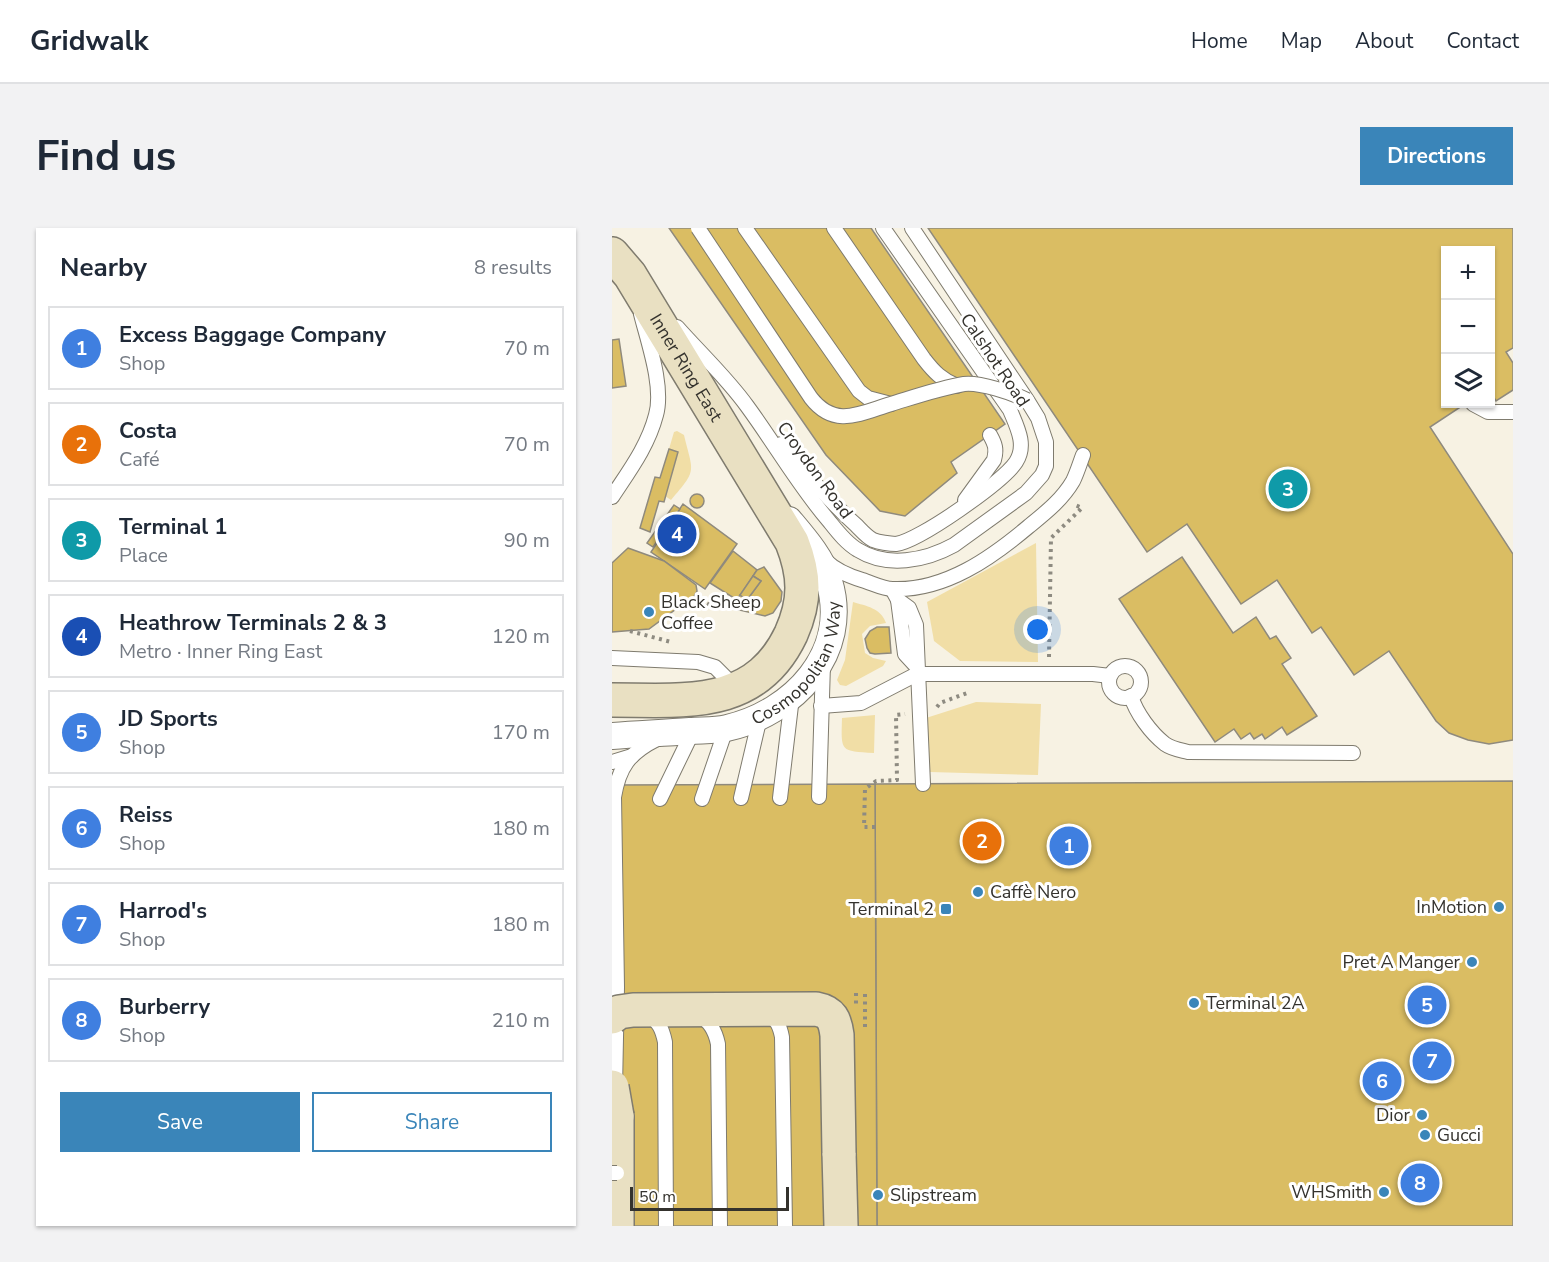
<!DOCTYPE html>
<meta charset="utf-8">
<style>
body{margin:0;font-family:"Nunito Sans",sans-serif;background:#f2f2f3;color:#1f2937}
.controls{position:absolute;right:18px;top:18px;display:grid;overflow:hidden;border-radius:0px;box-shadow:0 2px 4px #0004}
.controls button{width:54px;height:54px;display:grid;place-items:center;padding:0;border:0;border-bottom:2px solid #e0e1e3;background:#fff;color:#1f2937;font:30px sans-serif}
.scale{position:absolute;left:18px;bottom:15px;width:159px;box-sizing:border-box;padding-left:6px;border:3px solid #34322d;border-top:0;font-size:16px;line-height:21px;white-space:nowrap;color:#34322d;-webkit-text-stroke:4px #fff;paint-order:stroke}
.you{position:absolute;left:426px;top:402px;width:21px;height:21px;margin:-15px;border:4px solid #fff;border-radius:50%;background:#1a73e8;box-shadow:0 0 0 9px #1a73e833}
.badge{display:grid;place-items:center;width:39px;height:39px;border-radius:50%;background:#3a85b9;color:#fff;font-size:20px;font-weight:700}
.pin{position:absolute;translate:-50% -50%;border:3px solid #fff;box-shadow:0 2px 6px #0006}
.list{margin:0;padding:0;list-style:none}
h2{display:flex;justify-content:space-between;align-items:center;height:78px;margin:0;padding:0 24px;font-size:26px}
h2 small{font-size:20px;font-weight:400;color:#747a83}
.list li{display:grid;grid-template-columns:39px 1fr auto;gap:18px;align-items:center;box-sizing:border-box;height:84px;margin:0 12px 12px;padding:0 12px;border:2px solid #e0e1e3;border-radius:0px}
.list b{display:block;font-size:22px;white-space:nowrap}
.list p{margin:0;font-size:20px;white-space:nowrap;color:#747a83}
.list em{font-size:20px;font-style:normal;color:#747a83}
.actions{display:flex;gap:12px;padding:18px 24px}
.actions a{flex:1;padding:14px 0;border:2px solid #3a85b9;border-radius:0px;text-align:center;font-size:21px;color:#3a85b9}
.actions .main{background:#3a85b9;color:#fff}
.icon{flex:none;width:33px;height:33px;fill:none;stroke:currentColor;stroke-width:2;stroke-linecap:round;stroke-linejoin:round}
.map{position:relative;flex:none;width:901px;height:998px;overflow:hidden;border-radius:0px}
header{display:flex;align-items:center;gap:36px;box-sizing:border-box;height:84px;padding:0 30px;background:#fff;border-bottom:2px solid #e0e1e3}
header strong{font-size:28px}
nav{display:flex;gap:33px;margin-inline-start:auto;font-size:21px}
.intro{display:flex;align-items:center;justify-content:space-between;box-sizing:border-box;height:144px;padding:0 36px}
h1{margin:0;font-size:42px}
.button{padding:15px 27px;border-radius:0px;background:#3a85b9;color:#fff;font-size:21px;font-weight:700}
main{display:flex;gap:36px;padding:0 36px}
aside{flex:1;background:#fff;border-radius:0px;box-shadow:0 2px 4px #0004}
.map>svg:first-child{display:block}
.green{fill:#f1dea6}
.building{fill:#dabd63;stroke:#8f8a7d;stroke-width:1.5}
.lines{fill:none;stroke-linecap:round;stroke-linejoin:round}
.lane-casing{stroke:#7f7b6e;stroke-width:16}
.street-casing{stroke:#7f7b6e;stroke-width:28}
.secondary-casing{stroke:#7f7b6e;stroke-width:36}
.path{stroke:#8e8b81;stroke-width:4;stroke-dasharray:3 4.5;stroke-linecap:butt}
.lane{stroke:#fff;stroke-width:14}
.street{stroke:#fff;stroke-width:26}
.secondary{stroke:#e9e0c2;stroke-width:33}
.lane-bridge-casing{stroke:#7f7b6e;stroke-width:16;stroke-linecap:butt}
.secondary-bridge-casing{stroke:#7f7b6e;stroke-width:36;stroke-linecap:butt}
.lane-bridge{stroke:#fff;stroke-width:14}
.secondary-bridge{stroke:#e9e0c2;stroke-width:33}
.poi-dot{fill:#3a85b9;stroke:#fff;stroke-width:2}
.labels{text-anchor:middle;stroke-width:6;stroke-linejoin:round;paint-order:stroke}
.street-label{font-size:18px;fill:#34322d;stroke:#fff}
.poi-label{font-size:18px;fill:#34322d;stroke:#fff;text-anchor:start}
</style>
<header>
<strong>Gridwalk</strong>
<nav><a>Home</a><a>Map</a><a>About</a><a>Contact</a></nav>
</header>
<div class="intro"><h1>Find us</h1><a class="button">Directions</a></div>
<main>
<aside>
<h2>Nearby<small>8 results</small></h2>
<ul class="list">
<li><span class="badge" style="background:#3f7fe0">1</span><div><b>Excess Baggage Company</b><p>Shop</p></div><em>70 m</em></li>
<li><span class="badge" style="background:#e8710a">2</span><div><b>Costa</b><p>Café</p></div><em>70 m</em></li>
<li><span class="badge" style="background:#0f9aa8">3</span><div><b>Terminal 1</b><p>Place</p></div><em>90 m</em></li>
<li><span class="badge" style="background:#1a4fb4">4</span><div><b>Heathrow Terminals 2 &amp; 3</b><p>Metro · Inner Ring East</p></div><em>120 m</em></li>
<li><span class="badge" style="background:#3f7fe0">5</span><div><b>JD Sports</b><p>Shop</p></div><em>170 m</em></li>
<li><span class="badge" style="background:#3f7fe0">6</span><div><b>Reiss</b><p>Shop</p></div><em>180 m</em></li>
<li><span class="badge" style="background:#3f7fe0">7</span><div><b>Harrod's</b><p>Shop</p></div><em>180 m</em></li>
<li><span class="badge" style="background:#3f7fe0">8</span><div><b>Burberry</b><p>Shop</p></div><em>210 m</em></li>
</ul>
<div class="actions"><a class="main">Save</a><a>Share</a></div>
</aside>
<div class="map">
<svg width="901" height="998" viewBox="0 0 901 998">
<rect width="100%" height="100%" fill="#f7f2e3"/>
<!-- green -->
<g class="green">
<path d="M65 203 72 207C81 245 86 241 59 272L53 268 66 224 57 221 62 204Z"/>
<path d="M424 315 426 434 348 433 322 413 315 374Z"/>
<path d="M241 374C254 378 269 380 274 395L258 398 250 406 253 425 261 430 274 433 271 438 234 458 228 457 225 452 233 432Z"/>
<path d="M364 474 429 476 426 547 318 544 314 490Z"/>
<path d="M263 487 262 525C228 523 229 524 230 490Z"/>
</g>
<!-- building -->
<g class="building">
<path d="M57 0H259L393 196 339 234 345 245 293 288 268 283 214 227Z"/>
<path d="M316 0H901V120L894 124 901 135V162L884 173 879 164V22H834V176H853L818 199 901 326V512L877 516 856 512 837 505 824 493 777 423 742 447 709 399 700 405 665 352 629 376 575 296 535 324Z"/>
<path d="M7 111 14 158 0 160V112Z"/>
<path d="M57 221 66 224 52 274 47 273 38 304 28 300 43 249 48 250Z"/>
<circle cx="85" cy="273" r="7"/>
<path d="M71 276 125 316 93 361 39 324Z"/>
<path d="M62 277 68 281 41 319 35 315Z"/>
<path d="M16 320 52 333 84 357 85 363 76 379 71 376 37 401 0 404V335Z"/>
<path d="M121 323 145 342 125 372 98 355Z"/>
<path d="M570 329 621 405 644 389 658 411 664 408 679 430 670 436 705 488 675 507 670 499 653 511 650 506 642 511 638 505 629 511 622 501 603 514 507 371Z"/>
<path d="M152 339 170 364 169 373 161 385 153 388 123 381 122 376 128 367 135 372 149 353 141 348 145 342Z"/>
<path d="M141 348 149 353 135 372 128 367Z"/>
<path d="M265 399H277L279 425 263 426 258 425 255 420 253 411 258 403Z"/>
<path d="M901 553V998H265L263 556Z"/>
<path d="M263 556 265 998H0V557Z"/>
</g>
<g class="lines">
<!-- lane casing -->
<g class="lane-casing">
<g id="lane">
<path d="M133 0 247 163 256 170 279 176"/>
<path d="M222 0 312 131C322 144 330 152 345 158"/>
<path d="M65 99C88 125 115 150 135 178 163 216 186 257 217 293 225 303 234 315 246 322 275 340 313 333 342 317L414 265 430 247 434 238V214L426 190 415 172 300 0"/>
<path d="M861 176 876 184H901"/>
<path d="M169 216C193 244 217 273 244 297 249 302 255 309 261 312 266 314 278 316 284 316 307 313 391 254 404 234 415 217 405 199 398 182L271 0"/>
<path d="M0 269C17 243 36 218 44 187 52 159 36 114 29 86"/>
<path d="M353 272 382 232C385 221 383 216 378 207"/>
<path d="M214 333C224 343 237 348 250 352 260 355 271 361 281 361 333 363 379 330 416 299 433 285 450 272 461 253 465 245 468 235 471 227"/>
<path d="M280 361 286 372 297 380 304 397 311 556"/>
<path d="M286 372 293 426 305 439"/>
<path d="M0 430 86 434 103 439 124 460"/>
<circle cx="513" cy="454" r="16"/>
<path d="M519 468C524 485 539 505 553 516 560 521 568 522 576 524L741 525"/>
<path d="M209 478 249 475 305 446H481L498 448"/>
<path d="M0 534 20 528"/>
<path d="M207 569 211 436"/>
<path d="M129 570 148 489"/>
<path d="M168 570 180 469"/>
<path d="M48 571 81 503"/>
<path d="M90 571 114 501"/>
<path d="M3 860 5 759 2 569C7 539 17 525 45 511"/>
</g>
</g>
<!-- street casing -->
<g class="street-casing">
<g id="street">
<path id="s1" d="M0 508C26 506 52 505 78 503 90 502 103 503 115 500 181 485 239 425 217 353 209 329 193 311 177 292"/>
</g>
</g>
<!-- secondary casing -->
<g class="secondary-casing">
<g id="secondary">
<path id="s2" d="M0 26 18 47 180 314C193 347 194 372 179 406 143 482 73 472 0 472"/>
<path d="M227 925 229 998"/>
<path d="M5 998V888"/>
</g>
</g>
<!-- path -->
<g class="path">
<path d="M82 368 108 383"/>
<path d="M18 403 59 414"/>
<path d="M437 429 439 310 470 280 463 277"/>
<path d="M325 479 328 475 355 465"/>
<path d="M263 599H252L253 561 264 553 285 552 284 487 293 486"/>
<path d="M244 765V777"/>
<path d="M253 766V799"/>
</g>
<!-- lane -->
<use href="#lane" class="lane"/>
<!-- street -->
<use href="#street" class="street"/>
<!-- secondary -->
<use href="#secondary" class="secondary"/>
<!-- lane-bridge casing -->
<g class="lane-bridge-casing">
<g id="lane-bridge">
<path d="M86 0 199 170C223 201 249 185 279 176 302 169 328 160 352 156 368 154 400 165 415 172"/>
<path d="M35 786C47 794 50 800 53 814L54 998"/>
<path d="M86 786C98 794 103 802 106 816L108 998"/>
<path d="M156 786C165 791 168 799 170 809L173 998"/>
<path d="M0 945H5"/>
</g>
</g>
<!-- secondary-bridge casing -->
<g class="secondary-bridge-casing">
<g id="secondary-bridge">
<path d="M0 789 7 784 21 782 204 781C220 784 223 792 225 807L227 925"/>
<path d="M0 859 5 888"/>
</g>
</g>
<!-- lane-bridge -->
<use href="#lane-bridge" class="lane-bridge"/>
<!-- secondary-bridge -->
<use href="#secondary-bridge" class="secondary-bridge"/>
</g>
<!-- markers -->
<g class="poi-dot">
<circle cx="37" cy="384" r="6"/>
<circle cx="366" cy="664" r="6"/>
<circle cx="887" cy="679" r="6"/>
<rect x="328" y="675" width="12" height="12" rx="3"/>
<circle cx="860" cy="734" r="6"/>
<circle cx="582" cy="775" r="6"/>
<circle cx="810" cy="887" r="6"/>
<circle cx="813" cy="907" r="6"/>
<circle cx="772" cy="964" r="6"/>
<circle cx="266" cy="967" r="6"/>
</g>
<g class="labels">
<!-- street labels -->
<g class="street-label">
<text transform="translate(383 132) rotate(56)" y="6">Calshot Road</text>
<text dy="6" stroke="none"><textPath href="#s2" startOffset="136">Inner Ring East</textPath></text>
<text transform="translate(203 242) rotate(54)" y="6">Croydon Road</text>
<text dy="6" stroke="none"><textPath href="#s1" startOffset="219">Cosmopolitan Way</textPath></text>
</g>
<!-- poi labels -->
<g class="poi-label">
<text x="49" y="380">Black Sheep<tspan x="49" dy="21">Coffee</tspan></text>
<text x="378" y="670">Caffè Nero</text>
<text x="875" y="685" text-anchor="end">InMotion</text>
<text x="322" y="687" text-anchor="end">Terminal 2</text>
<text x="848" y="740" text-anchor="end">Pret A Manger</text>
<text x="594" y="781">Terminal 2A</text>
<text x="798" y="893" text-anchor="end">Dior</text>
<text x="825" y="913">Gucci</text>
<text x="760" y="970" text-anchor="end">WHSmith</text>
<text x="278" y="973">Slipstream</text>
</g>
</g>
</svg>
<div class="controls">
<button>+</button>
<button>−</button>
<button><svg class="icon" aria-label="layers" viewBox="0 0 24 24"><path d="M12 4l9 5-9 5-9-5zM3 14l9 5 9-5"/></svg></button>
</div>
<div class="scale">50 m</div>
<div class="you"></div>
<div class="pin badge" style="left:457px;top:618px;background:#3f7fe0">1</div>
<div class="pin badge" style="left:370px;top:613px;background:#e8710a">2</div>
<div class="pin badge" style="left:676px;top:261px;background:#0f9aa8">3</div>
<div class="pin badge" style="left:65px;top:306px;background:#1a4fb4">4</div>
<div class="pin badge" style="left:815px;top:777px;background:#3f7fe0">5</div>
<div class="pin badge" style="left:770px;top:853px;background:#3f7fe0">6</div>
<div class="pin badge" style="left:820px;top:833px;background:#3f7fe0">7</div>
<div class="pin badge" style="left:808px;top:955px;background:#3f7fe0">8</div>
</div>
</main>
